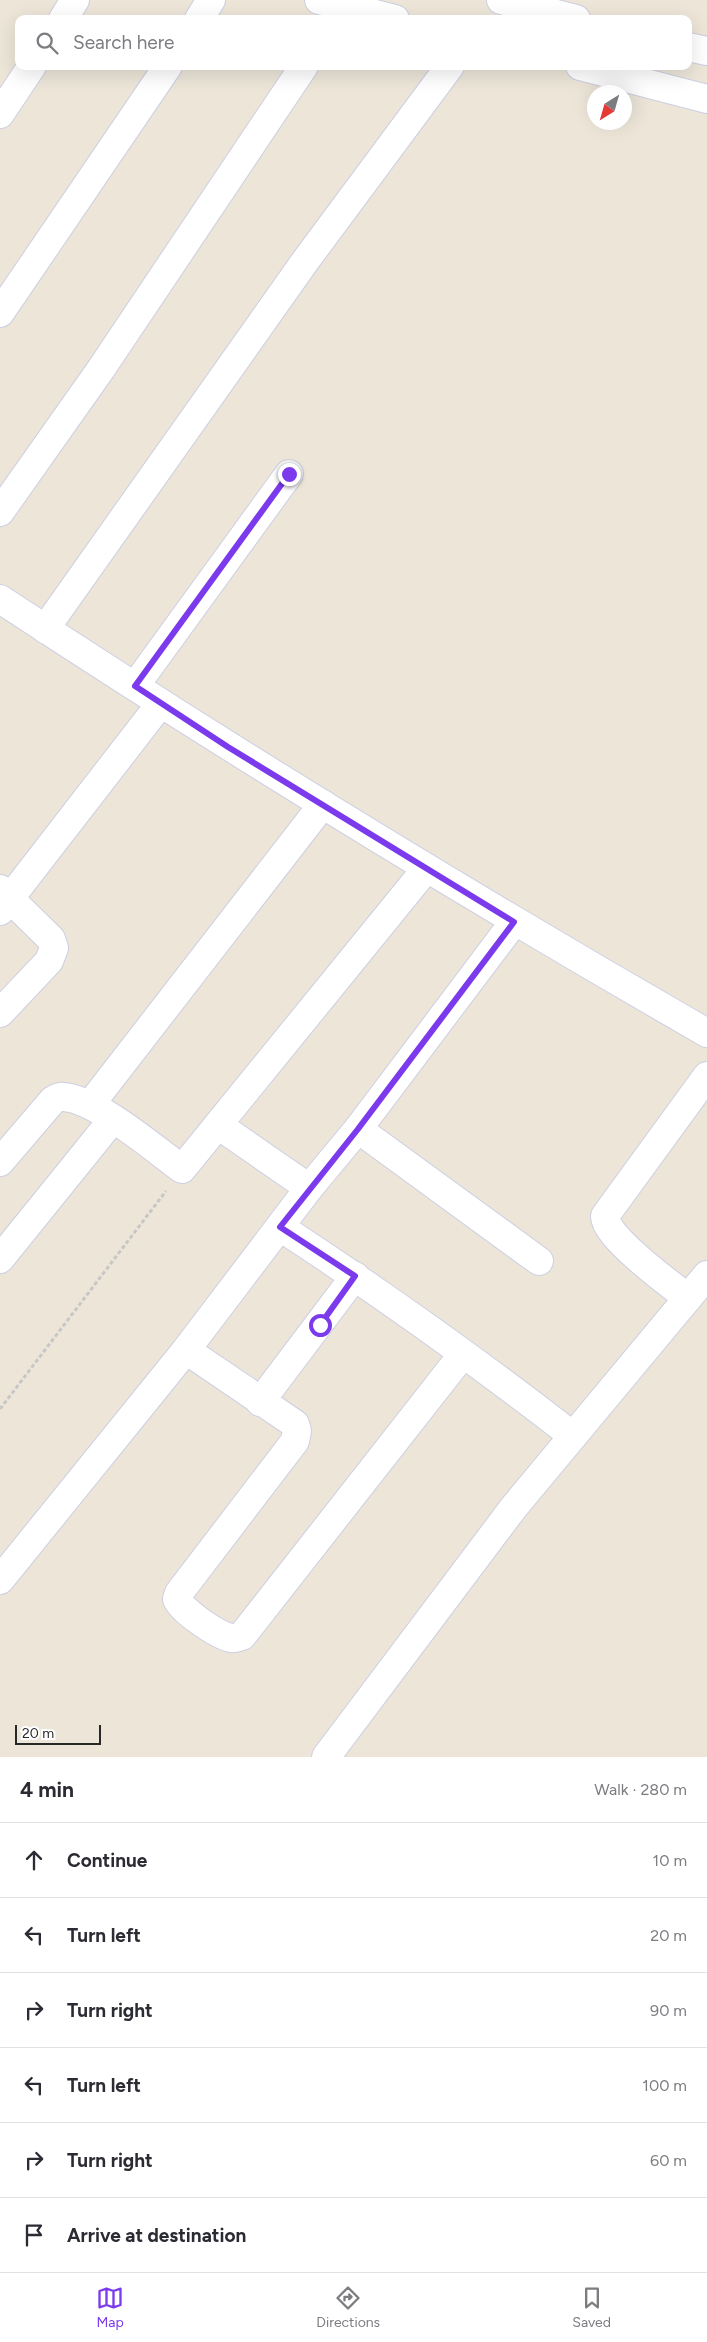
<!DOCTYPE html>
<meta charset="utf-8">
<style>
body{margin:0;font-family:Figtree,sans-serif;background:#f7f7f7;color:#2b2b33}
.compass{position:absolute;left:587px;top:85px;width:45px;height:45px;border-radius:50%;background:#fff;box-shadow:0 5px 20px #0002;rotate:217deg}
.scale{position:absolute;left:15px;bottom:12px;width:86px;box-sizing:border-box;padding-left:5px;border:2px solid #282828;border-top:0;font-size:14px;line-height:18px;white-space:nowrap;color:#282828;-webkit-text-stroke:4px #fff;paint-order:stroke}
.stop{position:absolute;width:15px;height:15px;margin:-11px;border:4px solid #7c3aed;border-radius:50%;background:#fff}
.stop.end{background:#7c3aed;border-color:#fff;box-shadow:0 1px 5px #0008}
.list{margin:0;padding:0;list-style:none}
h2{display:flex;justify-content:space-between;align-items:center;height:65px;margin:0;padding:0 20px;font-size:21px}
h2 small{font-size:16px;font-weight:400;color:#7c7c81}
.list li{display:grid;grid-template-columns:32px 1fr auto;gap:15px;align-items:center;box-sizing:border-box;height:75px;padding:0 20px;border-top:1px solid #e1e1e2}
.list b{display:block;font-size:19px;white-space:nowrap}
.list em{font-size:16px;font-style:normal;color:#7c7c81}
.icon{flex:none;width:28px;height:28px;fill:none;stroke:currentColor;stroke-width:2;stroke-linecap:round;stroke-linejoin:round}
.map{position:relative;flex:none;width:707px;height:1757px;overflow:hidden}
.search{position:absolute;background:#fff;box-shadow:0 5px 20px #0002;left:15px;right:15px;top:15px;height:55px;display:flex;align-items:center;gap:12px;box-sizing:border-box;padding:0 18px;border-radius:10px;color:#7c7c81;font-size:19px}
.sheet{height:515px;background:#fff}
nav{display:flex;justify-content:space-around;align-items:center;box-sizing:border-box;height:70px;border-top:1px solid #e1e1e2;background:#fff;font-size:14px;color:#7c7c81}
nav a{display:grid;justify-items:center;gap:2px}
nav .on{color:#7c3aed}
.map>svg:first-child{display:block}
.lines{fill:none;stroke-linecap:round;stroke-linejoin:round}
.street-casing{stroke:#cdcfe3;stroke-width:30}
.secondary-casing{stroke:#cdcfe3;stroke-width:30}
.path{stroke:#c7c7c7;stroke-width:3;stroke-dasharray:4 2.5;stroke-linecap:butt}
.street{stroke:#fff;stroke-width:28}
.secondary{stroke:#fff;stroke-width:28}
.route{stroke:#7c3aed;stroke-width:6}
</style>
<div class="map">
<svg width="707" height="1757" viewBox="0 0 707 1757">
<rect width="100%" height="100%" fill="#ece5d8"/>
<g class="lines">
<!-- street casing -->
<g class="street-casing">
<g id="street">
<path d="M319 0 395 19"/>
<path d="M501 0 576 19"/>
<path d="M63 19 75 0"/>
<path d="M199 19 211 0"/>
<path d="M688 47 707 51"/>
<path d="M580 66 707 99"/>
<path d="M0 114 32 66"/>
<path d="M0 313 168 66"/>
<path d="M0 512 101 369 304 66"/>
<path d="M45 629 306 260 450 66"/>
<path d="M135 686 289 474"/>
<path d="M0 889 51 939 54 948 49 961 0 1013"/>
<path d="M0 911 161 703"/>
<path d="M90 1105 323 804"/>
<path d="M218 1125 309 1188"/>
<path d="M358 1129 539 1261"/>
<path d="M0 1162 53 1100C56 1099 59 1096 63 1097 95 1098 156 1150 182 1169L426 869"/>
<path d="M280 1227C381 1293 479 1363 573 1436"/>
<path d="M0 1259 113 1119"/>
<path d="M688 1298C671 1285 604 1236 605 1216L707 1076"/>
<path d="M186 1350 295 1424 297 1431 295 1441 179 1593 177 1599C182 1611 217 1635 231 1638 234 1639 238 1637 242 1636L463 1354"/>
<path d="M260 1402 355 1276"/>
<path d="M0 1580 186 1350 309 1188 358 1129 514 922"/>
<path d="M326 1757 514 1507 707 1275"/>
</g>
</g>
<!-- secondary casing -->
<g class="secondary-casing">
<path id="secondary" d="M0 599C231 751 467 895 707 1033"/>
</g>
<!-- path -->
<path class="path" d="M0 1409 166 1191"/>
<!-- street -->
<use href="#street" class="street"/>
<!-- secondary -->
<use href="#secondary" class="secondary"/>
</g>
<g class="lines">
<!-- route -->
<path class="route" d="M289 474 135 686 228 747 514 922 358 1129 280 1227 355 1276 320 1325"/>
</g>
</svg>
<svg class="compass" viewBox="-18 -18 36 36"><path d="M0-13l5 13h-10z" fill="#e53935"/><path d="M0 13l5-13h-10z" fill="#7c7c81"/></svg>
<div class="scale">20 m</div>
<div class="stop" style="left:320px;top:1325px"></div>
<div class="stop end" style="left:289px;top:474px"></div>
<div class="search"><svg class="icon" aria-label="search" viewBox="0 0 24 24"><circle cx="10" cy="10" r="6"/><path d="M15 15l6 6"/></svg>Search here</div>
</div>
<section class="sheet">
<h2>4 min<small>Walk · 280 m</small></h2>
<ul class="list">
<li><svg class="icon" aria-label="ahead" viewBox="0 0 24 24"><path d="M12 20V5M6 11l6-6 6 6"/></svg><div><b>Continue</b></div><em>10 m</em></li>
<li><svg class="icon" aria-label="left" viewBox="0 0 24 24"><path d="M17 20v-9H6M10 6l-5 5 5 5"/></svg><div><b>Turn left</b></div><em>20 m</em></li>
<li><svg class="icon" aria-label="right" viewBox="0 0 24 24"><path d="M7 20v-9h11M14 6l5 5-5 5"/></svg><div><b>Turn right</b></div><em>90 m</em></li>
<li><svg class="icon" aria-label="left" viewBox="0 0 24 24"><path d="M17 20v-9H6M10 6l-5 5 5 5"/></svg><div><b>Turn left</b></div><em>100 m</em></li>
<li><svg class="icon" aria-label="right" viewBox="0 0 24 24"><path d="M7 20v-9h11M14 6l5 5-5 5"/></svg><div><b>Turn right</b></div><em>60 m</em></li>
<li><svg class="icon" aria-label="arrive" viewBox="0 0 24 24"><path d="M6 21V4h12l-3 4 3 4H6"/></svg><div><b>Arrive at destination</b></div></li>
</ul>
</section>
<nav>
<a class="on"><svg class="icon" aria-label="map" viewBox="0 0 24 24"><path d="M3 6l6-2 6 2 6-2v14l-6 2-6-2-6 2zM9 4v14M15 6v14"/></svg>Map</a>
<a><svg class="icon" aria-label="directions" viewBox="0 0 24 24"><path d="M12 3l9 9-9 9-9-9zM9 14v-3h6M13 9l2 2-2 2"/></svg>Directions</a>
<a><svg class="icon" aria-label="saved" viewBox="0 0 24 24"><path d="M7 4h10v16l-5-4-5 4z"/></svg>Saved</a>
</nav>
